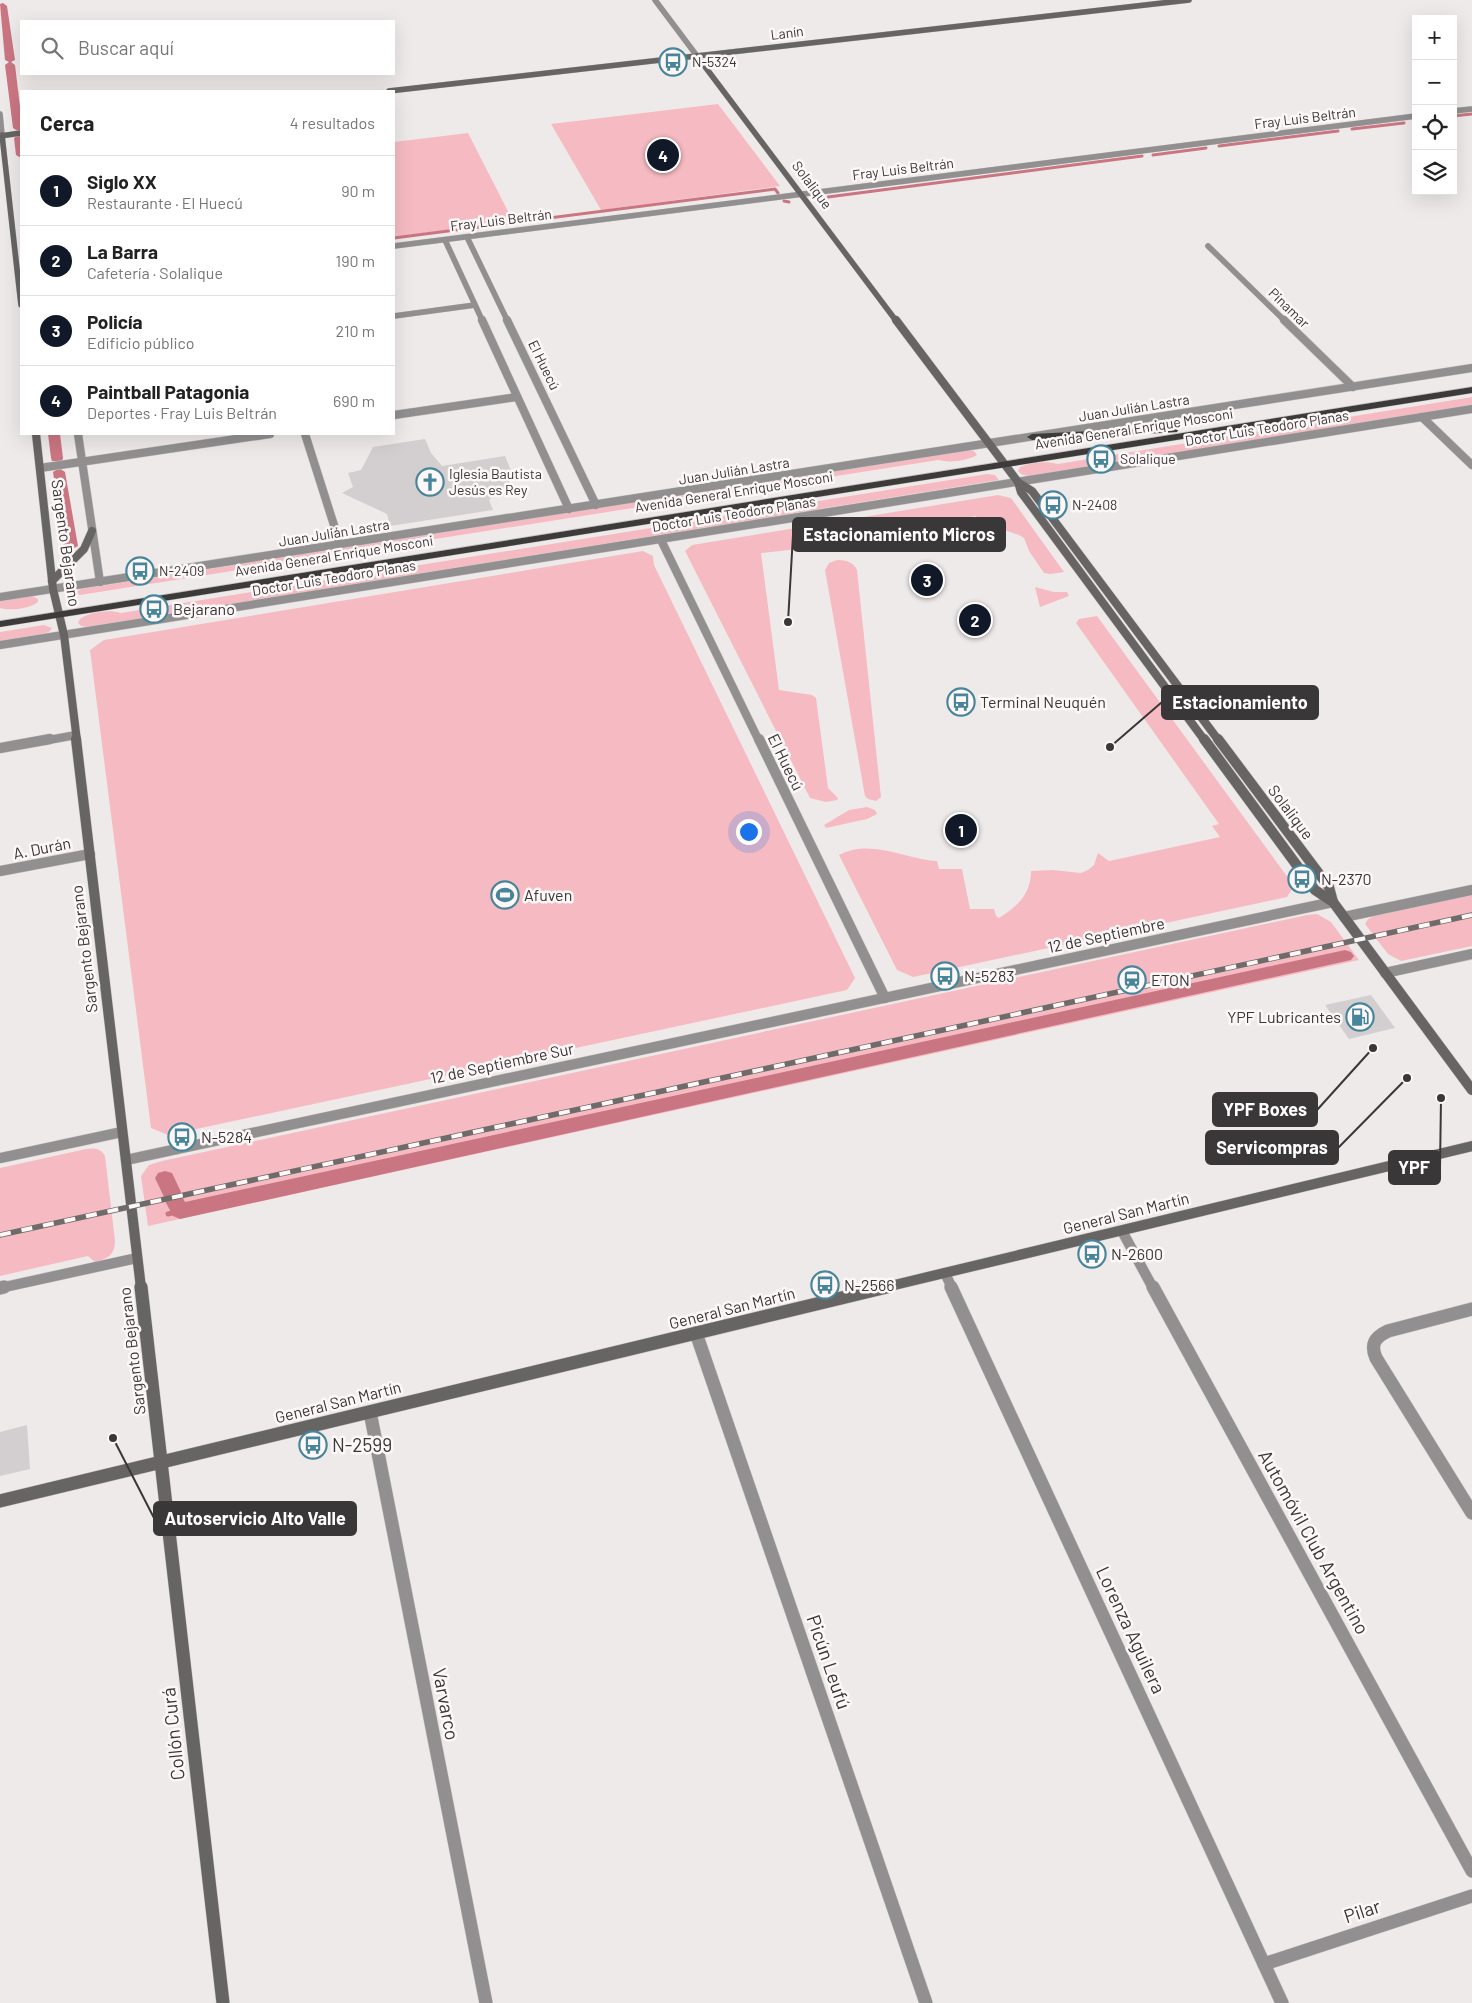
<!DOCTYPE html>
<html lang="es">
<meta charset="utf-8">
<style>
body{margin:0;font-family:Barlow,sans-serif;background:#f2f2f2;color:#222}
.controls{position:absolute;right:15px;top:15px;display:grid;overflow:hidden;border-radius:0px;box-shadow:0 5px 20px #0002}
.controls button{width:45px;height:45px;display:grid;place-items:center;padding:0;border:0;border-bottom:1px solid #e0e0e0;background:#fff;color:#222;font:25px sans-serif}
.you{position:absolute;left:748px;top:831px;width:18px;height:18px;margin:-12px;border:4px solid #fff;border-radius:50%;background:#1a73e8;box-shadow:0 0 0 8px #1a73e833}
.badge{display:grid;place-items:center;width:32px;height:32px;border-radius:50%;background:#111827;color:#fff;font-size:16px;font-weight:700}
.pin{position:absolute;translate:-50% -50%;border:2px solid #fff;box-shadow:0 1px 5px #0006}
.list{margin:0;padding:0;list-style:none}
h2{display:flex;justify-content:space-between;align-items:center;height:65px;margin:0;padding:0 20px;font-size:21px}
h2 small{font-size:16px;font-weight:400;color:#767676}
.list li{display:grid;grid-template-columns:32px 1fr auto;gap:15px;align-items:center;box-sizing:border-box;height:70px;padding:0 20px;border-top:1px solid #e0e0e0}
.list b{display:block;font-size:19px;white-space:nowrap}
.list p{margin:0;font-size:16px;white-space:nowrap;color:#767676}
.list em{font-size:16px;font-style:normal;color:#767676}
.icon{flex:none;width:28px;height:28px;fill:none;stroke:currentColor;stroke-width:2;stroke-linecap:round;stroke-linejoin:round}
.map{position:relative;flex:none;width:1472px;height:2003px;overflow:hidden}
.search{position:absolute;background:#fff;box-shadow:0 5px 20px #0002;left:20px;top:20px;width:375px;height:55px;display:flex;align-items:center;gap:12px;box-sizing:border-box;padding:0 18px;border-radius:0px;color:#767676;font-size:19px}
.panel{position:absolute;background:#fff;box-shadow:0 5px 20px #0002;left:20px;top:90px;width:375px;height:345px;border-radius:0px}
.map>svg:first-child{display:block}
.green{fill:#f6bbc2}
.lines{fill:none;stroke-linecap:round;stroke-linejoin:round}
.stream-far1{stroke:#ca7682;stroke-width:3}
.stream{stroke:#ca7682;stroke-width:5}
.canal{fill:#ca7682;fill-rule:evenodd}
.building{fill:#d3cecf}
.minor-far3-casing{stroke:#cbc6c6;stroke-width:6}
.minor-far2-casing{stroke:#cbc6c6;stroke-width:9}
.minor-far1-casing{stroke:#cbc6c6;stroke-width:11}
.minor-casing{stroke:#cbc6c6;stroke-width:14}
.tertiary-far1-casing{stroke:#cbc6c6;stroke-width:6}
.tertiary-casing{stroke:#cbc6c6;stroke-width:9}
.secondary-far3-casing{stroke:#cbc6c6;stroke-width:6}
.secondary-far2-casing{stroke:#cbc6c6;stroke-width:9}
.secondary-far1-casing{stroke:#cbc6c6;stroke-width:11}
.secondary-casing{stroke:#cbc6c6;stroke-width:14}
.trunk-casing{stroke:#cbc6c6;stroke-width:1}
.minor-far3{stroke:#918f8f;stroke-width:5.5}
.minor-far2{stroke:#918f8f;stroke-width:8}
.minor-far1{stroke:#918f8f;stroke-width:10}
.minor{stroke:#918f8f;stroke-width:13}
.tertiary-far1{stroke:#918f8f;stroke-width:5.5}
.tertiary{stroke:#918f8f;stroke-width:8}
.secondary-far3{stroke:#676464;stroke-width:5.5}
.secondary-far2{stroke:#676464;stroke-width:8}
.secondary-far1{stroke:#676464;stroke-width:10}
.secondary{stroke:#676464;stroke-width:13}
.trunk{fill:#3d3a3a;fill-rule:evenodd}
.rail-casing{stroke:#6e6b6b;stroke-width:5.5}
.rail{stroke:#fdf7f8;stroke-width:4;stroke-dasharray:11;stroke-linecap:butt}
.labels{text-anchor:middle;stroke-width:5;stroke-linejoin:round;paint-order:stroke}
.far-street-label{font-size:14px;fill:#393738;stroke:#fdf7f8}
.far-poi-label{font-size:14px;fill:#393738;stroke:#fdf7f8;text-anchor:start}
.street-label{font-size:16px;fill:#393738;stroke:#fdf7f8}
.poi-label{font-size:16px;fill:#393738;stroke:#fdf7f8;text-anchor:start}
.near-poi-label{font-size:19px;fill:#393738;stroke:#fdf7f8;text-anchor:start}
.near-street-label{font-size:19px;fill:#393738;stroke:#fdf7f8}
.leader{fill:none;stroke:#393738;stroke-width:2}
.callout-dot{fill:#393738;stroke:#fdf7f8;stroke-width:2}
.callout{fill:#393738;stroke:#393738;stroke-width:2}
.callout-label{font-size:18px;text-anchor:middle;font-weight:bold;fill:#fff}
</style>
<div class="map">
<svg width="1472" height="2003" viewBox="0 0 1472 2003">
<rect width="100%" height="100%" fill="#efeaea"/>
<!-- green -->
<g class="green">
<path d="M718 104 780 186 601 210 551 124Z"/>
<path d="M468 133 513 221 394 237V142Z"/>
<path d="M1472 397V406L1031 477 1021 474 1018 471 1020 467C1032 462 1046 461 1058 464Z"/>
<path d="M966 450 974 451 977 455C967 461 949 463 938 460L80 595 75 593 81 589Z"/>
<path d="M987 474 995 475 999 480 88 627 81 626 78 623 80 619C89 612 110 609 121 613Z"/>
<path d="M998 495 1011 498 1064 572 1050 574 1044 573 1029 551 1024 538 1019 535 1007 531H999L981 540 976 516 887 531 878 525 864 528 807 548 761 553 779 690 812 695 816 698 828 788 838 798 837 800 826 802 810 798 685 551 692 545Z"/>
<path d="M643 551 653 556 654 565 855 978 847 990 168 1135 151 1128 90 650 104 640Z"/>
<path d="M837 560C846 560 853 562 857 570L881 797 876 801 868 799 865 796 825 570 829 563Z"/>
<path d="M1035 587 1054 592H1067L1069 596 1040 607Z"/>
<path d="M32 596 38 599V602C29 609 10 611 0 608V601Z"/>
<path d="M1097 616 1294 886 1287 897 913 977 897 970 839 855C870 838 905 859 937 861L939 869H962L970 909H994L996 916 999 918C1017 907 1031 894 1031 871L1053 870 1081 873 1088 870 1094 865 1098 853 1109 861 1220 837 1212 826 1219 824 1076 623 1079 619Z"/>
<path d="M44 625 52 628 49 632 43 634 0 641V632Z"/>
<path d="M867 807 875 810 877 814 867 819 826 828 824 825 849 810Z"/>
<path d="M1472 895V946L1401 961 1388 954 1365 924 1368 919 1376 915Z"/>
<path d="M1317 914 1331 922 1359 960 148 1226 141 1176 149 1165 162 1161 1307 915Z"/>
<path d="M86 1149C94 1148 101 1148 105 1156L115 1241C115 1255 107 1259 95 1262L88 1256 0 1276V1168Z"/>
</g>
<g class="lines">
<!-- stream-far1 -->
<g class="stream-far1">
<path d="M1453 116 1472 114"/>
<path d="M1352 129 1404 123"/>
<path d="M1219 146 1338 131"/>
<path d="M1153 155 1206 148"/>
<path d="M828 197 1142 156"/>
<path d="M784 201 789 202"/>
<path d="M394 238 775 189 778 193"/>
</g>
<!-- stream -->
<path class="stream" d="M168 1214 180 1211"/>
<!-- canal -->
<g class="canal">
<path d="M3 3 7 6 15 60 11 62 15 65 21 115V130L18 131 13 128 5 65 9 62 5 60 0 4Z"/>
<path d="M19 135 21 136V158L16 155 14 138Z"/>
<path d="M48 434H60L63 458 62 461H52L51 458Z"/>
<path d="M59 468 65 472 78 546 71 550 64 546 53 472Z"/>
<path d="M1345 950 1351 952 1354 956 1351 960 180 1219 173 1216 165 1201 167 1198 164 1197 155 1178 158 1173 165 1171 172 1173 181 1192 179 1195 182 1196 185 1202Z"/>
</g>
</g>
<!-- building -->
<g class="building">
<path d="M425 439 431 453 442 466 505 456 514 478 489 500 493 510 390 526 387 514 342 493 353 487 348 473 361 470 373 447Z"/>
<path d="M1371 995 1395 1028 1349 1039 1325 1005Z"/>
<path d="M27 1425 30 1469 0 1476V1432Z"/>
</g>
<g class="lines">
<!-- minor-far3 casing -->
<g class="minor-far3-casing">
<g id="minor-far3">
<path d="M467 237 508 322"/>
<path d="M445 240 483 322"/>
<path d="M1208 246 1286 322"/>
<path d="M394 316 475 305"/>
</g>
</g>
<!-- minor-far2 casing -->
<g class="minor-far2-casing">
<g id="minor-far2">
<path d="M482 320 569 509"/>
<path d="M507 320 596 505"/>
<path d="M1284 320 1353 387"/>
<path d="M394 415 517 397"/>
<path d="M1422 417 1472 465"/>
<path d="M78 434 100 582"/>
<path d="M305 434 340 544"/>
<path d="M40 468 270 434"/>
<path d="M661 540 759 741"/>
<path d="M43 741 76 735"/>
</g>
</g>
<!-- minor-far1 casing -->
<g class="minor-far1-casing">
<g id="minor-far1">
<path d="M759 739 885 998"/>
<path d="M0 748 50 739"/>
<path d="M0 871 90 854"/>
<path d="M1344 917 1472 890"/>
<path d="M1385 973 1472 954"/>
<path d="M0 1158 122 1132"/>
<path d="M126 1160 1333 902"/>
<path d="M1122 1231 1153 1288"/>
<path d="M945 1273 952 1288"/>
<path d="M0 1288 137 1258"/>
</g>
</g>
<!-- minor casing -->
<g class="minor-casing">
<g id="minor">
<path d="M951 1287 1282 2003"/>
<path d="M1153 1287 1472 1871"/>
<path d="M0 1288 4 1287"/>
<path d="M1472 1309 1388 1331C1375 1337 1370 1344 1376 1358L1472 1513"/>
<path d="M696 1333 926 2003"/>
<path d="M370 1412 486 2003"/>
<path d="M1264 1964 1472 1896"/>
</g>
</g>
<!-- tertiary-far1 casing -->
<g class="tertiary-far1-casing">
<g id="tertiary-far1">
<path d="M655 0 697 56"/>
<path d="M1453 111 1472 109"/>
<path d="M0 114 2 135"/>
<path d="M394 246 1416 116"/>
</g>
</g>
<!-- tertiary casing -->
<g class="tertiary-casing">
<g id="tertiary">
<path d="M0 597 1472 368"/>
<path d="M0 645 1472 409"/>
</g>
</g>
<!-- secondary-far3 casing -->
<g class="secondary-far3-casing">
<g id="secondary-far3">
<path d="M697 56 897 322"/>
<path d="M389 91 1189 0"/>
<path d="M2 135 21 305"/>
<path d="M0 136 21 133"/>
</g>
</g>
<!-- secondary-far2 casing -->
<g class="secondary-far2-casing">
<g id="secondary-far2">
<path d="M896 320 1018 482 1032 491 1219 741"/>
<path d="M36 434 53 589 64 635 77 741"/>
<path d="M1018 482 1021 492 1205 741"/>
<path d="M52 581 84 549 92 531"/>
</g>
</g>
<!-- secondary-far1 casing -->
<g class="secondary-far1-casing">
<g id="secondary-far1">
<path d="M76 739 141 1288"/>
<path d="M1204 739 1315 890 1333 902 1472 1090"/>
<path d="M1218 739 1329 887 1333 902"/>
<path d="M882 1288 1472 1146"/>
</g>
</g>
<!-- secondary casing -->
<g class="secondary-casing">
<g id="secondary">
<path d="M141 1287 223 2003"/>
<path d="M0 1501 887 1287"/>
</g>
</g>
<!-- trunk casing -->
<g class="trunk-casing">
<g id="trunk">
<path d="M1472 387V393L0 627V621Z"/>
<path d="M1173 427 1178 430 1177 432 1032 440 1027 437 1032 434Z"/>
</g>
</g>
<!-- minor-far3 -->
<use href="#minor-far3" class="minor-far3"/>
<!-- minor-far2 -->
<use href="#minor-far2" class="minor-far2"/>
<!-- minor-far1 -->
<use href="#minor-far1" class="minor-far1"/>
<!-- minor -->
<use href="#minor" class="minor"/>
<!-- tertiary-far1 -->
<use href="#tertiary-far1" class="tertiary-far1"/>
<!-- tertiary -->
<use href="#tertiary" class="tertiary"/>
<!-- secondary-far3 -->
<use href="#secondary-far3" class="secondary-far3"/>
<!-- secondary-far2 -->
<use href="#secondary-far2" class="secondary-far2"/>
<!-- secondary-far1 -->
<use href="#secondary-far1" class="secondary-far1"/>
<!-- secondary -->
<use href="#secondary" class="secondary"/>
<!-- trunk -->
<use href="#trunk" class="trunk"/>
<!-- rail casing -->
<g class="rail-casing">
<path id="rail" d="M0 1235 1472 915"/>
</g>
<!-- rail -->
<use href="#rail" class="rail"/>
</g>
<!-- icons -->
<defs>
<g id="bus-ring" transform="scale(1.4375)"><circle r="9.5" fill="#fdf7f8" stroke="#46859a" stroke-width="1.5"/><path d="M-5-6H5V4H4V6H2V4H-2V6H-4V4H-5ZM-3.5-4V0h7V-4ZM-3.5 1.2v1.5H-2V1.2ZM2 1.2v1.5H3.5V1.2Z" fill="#46859a"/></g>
<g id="church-ring" transform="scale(1.4375)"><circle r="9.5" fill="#fdf7f8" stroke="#46859a" stroke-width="1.5"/><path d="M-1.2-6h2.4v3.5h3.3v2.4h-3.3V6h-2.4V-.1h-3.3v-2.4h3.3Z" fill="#46859a"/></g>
<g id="stadium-ring" transform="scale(1.4375)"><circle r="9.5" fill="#fdf7f8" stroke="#46859a" stroke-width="1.5"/><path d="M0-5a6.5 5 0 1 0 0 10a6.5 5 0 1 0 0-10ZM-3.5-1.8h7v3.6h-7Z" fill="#46859a"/></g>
<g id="station-ring" transform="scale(1.4375)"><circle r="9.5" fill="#fdf7f8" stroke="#46859a" stroke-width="1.5"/><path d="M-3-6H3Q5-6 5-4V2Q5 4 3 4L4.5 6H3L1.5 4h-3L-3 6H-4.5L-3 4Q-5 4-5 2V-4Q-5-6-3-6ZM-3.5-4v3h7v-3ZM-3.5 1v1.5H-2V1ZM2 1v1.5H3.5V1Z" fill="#46859a"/></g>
<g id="fuel-ring" transform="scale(1.4375)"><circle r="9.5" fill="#fdf7f8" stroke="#46859a" stroke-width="1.5"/><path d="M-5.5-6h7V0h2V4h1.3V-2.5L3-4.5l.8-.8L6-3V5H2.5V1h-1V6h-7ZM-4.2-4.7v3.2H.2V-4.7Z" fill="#46859a"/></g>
</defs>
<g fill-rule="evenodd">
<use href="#bus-ring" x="673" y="62"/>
<use href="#bus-ring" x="1101" y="459"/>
<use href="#church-ring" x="430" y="482"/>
<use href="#bus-ring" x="1053" y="505"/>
<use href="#bus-ring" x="140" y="571"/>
<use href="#bus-ring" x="154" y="609"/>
<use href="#bus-ring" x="961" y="702"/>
<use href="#bus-ring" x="1302" y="879"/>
<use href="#stadium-ring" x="505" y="895"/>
<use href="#bus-ring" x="945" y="976"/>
<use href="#station-ring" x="1132" y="980"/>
<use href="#fuel-ring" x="1360" y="1017"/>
<use href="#bus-ring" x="182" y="1137"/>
<use href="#bus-ring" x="1092" y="1254"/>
<use href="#bus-ring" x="825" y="1285"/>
<use href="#bus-ring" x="313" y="1445"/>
</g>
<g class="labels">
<!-- far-street labels -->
<g class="far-street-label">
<text transform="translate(787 33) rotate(-7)" y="5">Lanín</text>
<text transform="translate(1305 118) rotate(-7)" y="5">Fray Luis Beltrán</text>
<text transform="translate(903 169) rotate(-7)" y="5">Fray Luis Beltrán</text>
<text transform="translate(812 185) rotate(53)" y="5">Solalique</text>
<text transform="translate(501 220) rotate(-7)" y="5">Fray Luis Beltrán</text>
<text transform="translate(1289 308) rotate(44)" y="5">Pinamar</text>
<text transform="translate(544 365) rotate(64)" y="5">El Huecú</text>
<text transform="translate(1134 408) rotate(-9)" y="5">Juan Julián Lastra</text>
<text transform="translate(1267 428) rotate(-9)" y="5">Doctor Luis Teodoro Planas</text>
<text transform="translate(1134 429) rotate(-9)" y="5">Avenida General Enrique Mosconi</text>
<text transform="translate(734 471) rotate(-9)" y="5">Juan Julián Lastra</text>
<text transform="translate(734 492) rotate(-9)" y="5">Avenida General Enrique Mosconi</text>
<text transform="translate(734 514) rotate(-9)" y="5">Doctor Luis Teodoro Planas</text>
<text transform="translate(334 533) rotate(-9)" y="5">Juan Julián Lastra</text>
<text transform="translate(334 556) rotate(-9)" y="5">Avenida General Enrique Mosconi</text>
<text transform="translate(334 578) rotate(-9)" y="5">Doctor Luis Teodoro Planas</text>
</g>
<!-- far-poi labels -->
<g class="far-poi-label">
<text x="692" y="67">N-5324</text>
<text x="1120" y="464">Solalique</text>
<text x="449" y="479">Iglesia Bautista<tspan x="449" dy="16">Jesús es Rey</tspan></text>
<text x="1072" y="510">N-2408</text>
<text x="159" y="576">N-2409</text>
</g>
<!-- street labels -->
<g class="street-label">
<text transform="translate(66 543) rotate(82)" y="6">Sargento Bejarano</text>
<text transform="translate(786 762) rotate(64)" y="6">El Huecú</text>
<text transform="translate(1291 812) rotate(53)" y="6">Solalique</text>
<text transform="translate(42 848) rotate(-11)" y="6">A. Durán</text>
<text transform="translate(1106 935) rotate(-12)" y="6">12 de Septiembre</text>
<text transform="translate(84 949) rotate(-97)" y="6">Sargento Bejarano</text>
<text transform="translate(502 1063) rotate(-12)" y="6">12 de Septiembre Sur</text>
<text transform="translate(1126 1213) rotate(-14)" y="6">General San Martín</text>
<text transform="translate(732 1308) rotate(-14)" y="6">General San Martín</text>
<text transform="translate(132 1351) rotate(-97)" y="6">Sargento Bejarano</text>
<text transform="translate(338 1402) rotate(-14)" y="6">General San Martín</text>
</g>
<!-- poi labels -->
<g class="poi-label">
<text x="173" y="615">Bejarano</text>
<text x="980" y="708">Terminal Neuquén</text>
<text x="1321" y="885">N-2370</text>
<text x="524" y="901">Afuven</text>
<text x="964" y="982">N-5283</text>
<text x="1151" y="986">ETON</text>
<text x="1341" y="1023" text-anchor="end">YPF Lubricantes</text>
<text x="201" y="1143">N-5284</text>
<text x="1111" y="1260">N-2600</text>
<text x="844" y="1291">N-2566</text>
</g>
<!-- near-poi labels -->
<g class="near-poi-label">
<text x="332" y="1452">N-2599</text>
</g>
<!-- near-street labels -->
<g class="near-street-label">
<text transform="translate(1314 1542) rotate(61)" y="7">Automóvil Club Argentino</text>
<text transform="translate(1131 1630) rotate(65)" y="7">Lorenza Aguilera</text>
<text transform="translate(829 1662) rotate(71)" y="7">Picún Leufú</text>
<text transform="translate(446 1704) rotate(79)" y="7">Varvarco</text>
<text transform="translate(173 1734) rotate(-96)" y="7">Collón Curá</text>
<text transform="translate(1362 1911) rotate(-18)" y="7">Pilar</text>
</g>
</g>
<!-- callouts -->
<path class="leader" d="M788 622L793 535M1110 747L1162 702M1373 1048L1317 1110M1407 1078L1338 1148M1441 1098L1440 1168M113 1438L154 1518"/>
<g class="callout-dot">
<circle cx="788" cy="622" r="5"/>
<circle cx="1110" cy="747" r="5"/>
<circle cx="1373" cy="1048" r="5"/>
<circle cx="1407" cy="1078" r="5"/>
<circle cx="1441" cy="1098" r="5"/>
<circle cx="113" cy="1438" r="5"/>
</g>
<g class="callout">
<rect x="793" y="518" width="212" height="33" rx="5"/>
<rect x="1162" y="686" width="156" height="33" rx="5"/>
<rect x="1213" y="1093" width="104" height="33" rx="5"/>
<rect x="1206" y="1131" width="132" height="33" rx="5"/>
<rect x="1389" y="1151" width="51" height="33" rx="5"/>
<rect x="154" y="1502" width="202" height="33" rx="5"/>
</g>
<g class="callout-label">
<text x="899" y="541">Estacionamiento Micros</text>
<text x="1240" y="709">Estacionamiento</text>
<text x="1265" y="1116">YPF Boxes</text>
<text x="1272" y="1154">Servicompras</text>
<text x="1414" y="1174">YPF</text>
<text x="255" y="1525">Autoservicio Alto Valle</text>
</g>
</svg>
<div class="controls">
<button>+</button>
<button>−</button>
<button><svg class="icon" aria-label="locate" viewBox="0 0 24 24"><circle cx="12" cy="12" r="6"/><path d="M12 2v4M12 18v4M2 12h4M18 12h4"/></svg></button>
<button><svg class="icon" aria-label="layers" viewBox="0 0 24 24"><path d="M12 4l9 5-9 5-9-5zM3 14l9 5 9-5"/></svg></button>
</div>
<div class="you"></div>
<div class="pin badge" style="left:961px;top:830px">1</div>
<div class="pin badge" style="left:975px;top:620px">2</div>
<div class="pin badge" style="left:927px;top:580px">3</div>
<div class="pin badge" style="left:663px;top:155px">4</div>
<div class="search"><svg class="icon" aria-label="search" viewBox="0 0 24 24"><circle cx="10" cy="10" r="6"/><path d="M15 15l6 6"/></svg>Buscar aquí</div>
<section class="panel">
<h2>Cerca<small>4 resultados</small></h2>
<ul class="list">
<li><span class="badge">1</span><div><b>Siglo XX</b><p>Restaurante · El Huecú</p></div><em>90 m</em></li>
<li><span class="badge">2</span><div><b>La Barra</b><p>Cafetería · Solalique</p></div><em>190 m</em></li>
<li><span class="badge">3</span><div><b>Policía</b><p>Edificio público</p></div><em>210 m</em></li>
<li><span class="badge">4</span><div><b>Paintball Patagonia</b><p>Deportes · Fray Luis Beltrán</p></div><em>690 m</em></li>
</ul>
</section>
</div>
